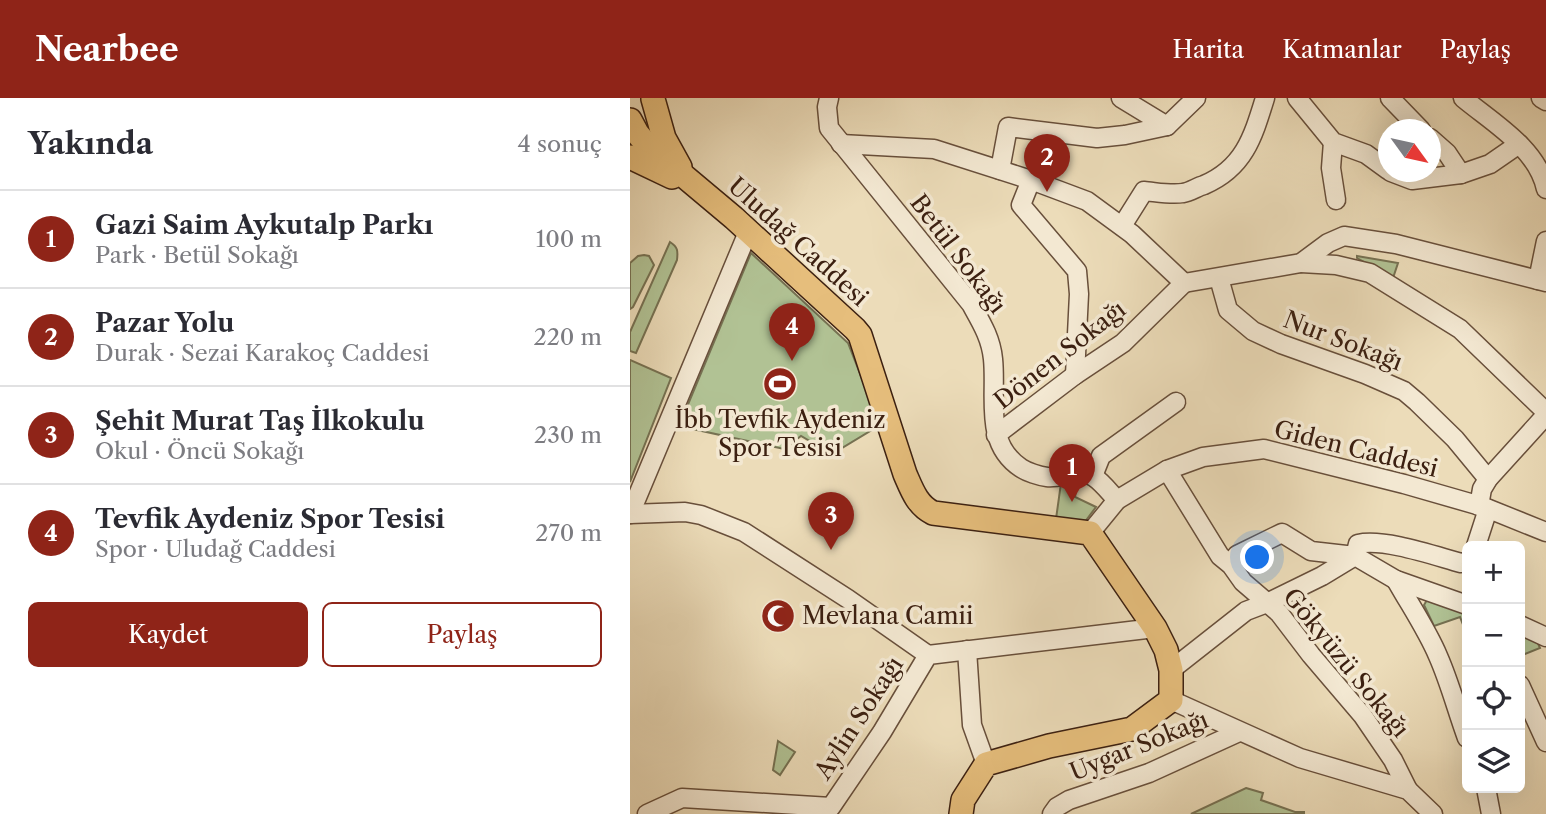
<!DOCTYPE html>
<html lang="tr">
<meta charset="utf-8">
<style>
body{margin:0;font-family:"Libre Caslon Text",serif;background:#f7f7f7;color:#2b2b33}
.controls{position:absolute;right:21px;bottom:21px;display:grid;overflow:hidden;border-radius:10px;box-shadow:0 7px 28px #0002}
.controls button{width:63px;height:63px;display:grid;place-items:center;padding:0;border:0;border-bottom:2px solid #e1e1e2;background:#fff;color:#2b2b33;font:35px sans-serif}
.compass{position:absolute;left:748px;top:21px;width:63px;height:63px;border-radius:50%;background:#fff;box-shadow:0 7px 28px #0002;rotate:123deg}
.you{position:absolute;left:628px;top:460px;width:24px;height:24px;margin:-18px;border:5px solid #fff;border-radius:50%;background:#1a73e8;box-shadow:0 0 0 10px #1a73e833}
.badge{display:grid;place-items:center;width:46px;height:46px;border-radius:50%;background:#8f2418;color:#fff;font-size:23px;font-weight:700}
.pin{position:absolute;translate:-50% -58px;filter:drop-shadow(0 2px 4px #0008)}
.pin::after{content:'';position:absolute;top:37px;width:24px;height:21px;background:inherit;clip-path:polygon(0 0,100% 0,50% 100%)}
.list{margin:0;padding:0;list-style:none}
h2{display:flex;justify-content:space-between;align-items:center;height:91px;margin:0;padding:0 28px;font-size:30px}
h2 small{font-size:23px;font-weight:400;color:#7c7c81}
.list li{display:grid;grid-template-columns:46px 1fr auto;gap:21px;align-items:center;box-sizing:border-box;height:98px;padding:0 28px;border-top:2px solid #e1e1e2}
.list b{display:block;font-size:26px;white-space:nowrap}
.list p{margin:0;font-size:23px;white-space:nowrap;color:#7c7c81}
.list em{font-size:23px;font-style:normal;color:#7c7c81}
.actions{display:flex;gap:14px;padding:21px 28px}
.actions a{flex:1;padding:16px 0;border:2px solid #8f2418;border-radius:10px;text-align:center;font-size:24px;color:#8f2418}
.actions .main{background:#8f2418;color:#fff}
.icon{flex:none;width:38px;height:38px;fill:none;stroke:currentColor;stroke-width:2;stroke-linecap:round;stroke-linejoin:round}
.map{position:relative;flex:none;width:916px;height:716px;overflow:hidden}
header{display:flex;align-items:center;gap:42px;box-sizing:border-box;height:98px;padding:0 35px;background:#8f2418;color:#fff}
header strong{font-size:33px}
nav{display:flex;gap:38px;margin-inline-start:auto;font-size:24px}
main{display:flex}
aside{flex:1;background:#fff}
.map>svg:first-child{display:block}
.green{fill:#b1c294;stroke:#767152;stroke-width:2}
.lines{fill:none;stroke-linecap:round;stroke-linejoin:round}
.minor-casing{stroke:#684f3b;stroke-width:21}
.major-casing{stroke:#3c2011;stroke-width:26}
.minor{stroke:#f3e8d2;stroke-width:18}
.major{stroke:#e6be7c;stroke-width:23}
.labels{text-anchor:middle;stroke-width:7;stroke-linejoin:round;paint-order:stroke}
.street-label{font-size:24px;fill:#3c2011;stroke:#f3e8d2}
.poi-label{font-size:24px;fill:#3c2011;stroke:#f3e8d2}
</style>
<header>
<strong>Nearbee</strong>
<nav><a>Harita</a><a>Katmanlar</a><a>Paylaş</a></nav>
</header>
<main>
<aside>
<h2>Yakında<small>4 sonuç</small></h2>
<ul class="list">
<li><span class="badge">1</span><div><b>Gazi Saim Aykutalp Parkı</b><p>Park · Betül Sokağı</p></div><em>100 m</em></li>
<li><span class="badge">2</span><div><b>Pazar Yolu</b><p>Durak · Sezai Karakoç Caddesi</p></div><em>220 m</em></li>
<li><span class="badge">3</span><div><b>Şehit Murat Taş İlkokulu</b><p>Okul · Öncü Sokağı</p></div><em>230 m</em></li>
<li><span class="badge">4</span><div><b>Tevfik Aydeniz Spor Tesisi</b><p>Spor · Uludağ Caddesi</p></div><em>270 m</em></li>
</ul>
<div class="actions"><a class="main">Kaydet</a><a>Paylaş</a></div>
</aside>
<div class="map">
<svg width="916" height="716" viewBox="0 0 916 716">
<rect width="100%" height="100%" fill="#ecdcb9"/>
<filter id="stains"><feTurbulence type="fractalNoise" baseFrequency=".00286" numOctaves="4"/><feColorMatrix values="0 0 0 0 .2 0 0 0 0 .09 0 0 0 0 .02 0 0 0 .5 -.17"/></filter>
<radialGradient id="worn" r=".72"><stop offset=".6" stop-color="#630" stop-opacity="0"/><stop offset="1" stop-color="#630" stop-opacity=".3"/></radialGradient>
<!-- green -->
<g class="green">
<path d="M40 144C48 149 48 153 47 162L6 255 0 253V234Z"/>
<path d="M121 155 218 245 250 327 202 356 171 338 154 351 49 328Z"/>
<path d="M14 157 19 158 24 167 3 209 0 211V165L8 158Z"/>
<path d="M727 158 768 165 763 180 727 160Z"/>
<path d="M0 262 41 280 0 384Z"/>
<path d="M431 385 447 387 445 399 466 409 454 425 426 421Z"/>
<path d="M797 502 837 515V537L830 519 804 528 794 507Z"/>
<path d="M890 533 907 543 910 550 890 558Z"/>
<path d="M148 643 165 654 150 677 143 672Z"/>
<path d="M616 690 633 695 631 702 665 714H674V716H561Z"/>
</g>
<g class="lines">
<!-- minor casing -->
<g class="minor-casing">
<g id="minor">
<path d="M199 0 197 9 199 30 341 206C351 224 361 240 363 261 367 299 353 345 391 370 397 374 409 378 417 379 431 381 451 370 464 379 473 385 480 395 487 402"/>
<path d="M491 0 537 28"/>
<path d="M667 0 703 44 736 56 758 72"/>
<path d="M760 0 791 32"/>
<path d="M833 0C863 25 907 50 916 91"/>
<path d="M911 0 916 3"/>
<path d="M800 40 817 55 831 76"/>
<path d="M703 44 701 70 706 102"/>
<path d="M211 46 304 51 401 82 457 103 502 136 554 185"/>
<path d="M370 72 378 29 467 40 495 37 537 28 566 0"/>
<path d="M761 74 782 82 831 76 860 66 889 46"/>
<path d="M401 82 391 107 447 173 449 196 445 277"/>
<path d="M492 128 514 93C526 94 541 97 553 95 560 94 567 89 574 87 614 70 623 39 635 0"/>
<path d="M671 165 706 167 740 175 830 231 916 314"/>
<path d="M589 180 598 212 623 233 651 246 735 276 774 293 787 304 825 341 858 381"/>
<path d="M908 182 916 143"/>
<path d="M554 185 671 165 698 145 714 138 766 146 916 184"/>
<path d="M366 337 445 277 493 245 554 185"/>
<path d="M537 372 590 458 601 467 613 484 649 515 681 557 733 618 763 662 778 692"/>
<path d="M463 378 471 358 546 304"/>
<path d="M849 408 852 391 858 381 916 317"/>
<path d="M0 416 55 414 71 417 114 434 218 501 298 557"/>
<path d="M0 416 118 134"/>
<path d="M460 435 487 402 537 372 573 359 634 351 774 386 854 409 916 434"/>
<path d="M846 448 858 411"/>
<path d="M601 467 607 457 652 435 681 453 725 458 728 446C754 440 805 458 831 465L837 464"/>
<path d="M766 482C780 507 797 532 808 558 820 585 827 613 837 640"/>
<path d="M890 527 916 539"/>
<path d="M337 552 342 627 356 666"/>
<path d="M541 572 616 513 637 505 692 478 725 458 766 482 837 507"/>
<path d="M890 587 916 644"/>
<path d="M541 602 670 660 778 692 803 716"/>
<path d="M856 690 861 716"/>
<path d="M17 716 52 700 201 709 252 634 298 557 525 530"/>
<path d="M422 716 427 709 439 702 519 675 609 634"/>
</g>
</g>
<!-- major casing -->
<g class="major-casing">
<g id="major">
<path d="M23 1 34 40 50 69"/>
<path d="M0 22 7 35 17 47 104 120 225 231 230 237 275 376C282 392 287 407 303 415L460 435 525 530 536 552 541 572V602L502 631 419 648 356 666 333 702 331 716"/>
<path d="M0 59 42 79"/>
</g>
</g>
<!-- minor -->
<use href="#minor" class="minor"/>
<!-- major -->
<use href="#major" class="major"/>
</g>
<!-- icons -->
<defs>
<g id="stadium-disc" transform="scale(1.75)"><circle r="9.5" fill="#8f2418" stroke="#f3e8d2"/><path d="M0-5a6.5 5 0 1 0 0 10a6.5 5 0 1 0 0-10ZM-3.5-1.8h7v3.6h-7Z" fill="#fff"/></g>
<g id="mosque-disc" transform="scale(1.75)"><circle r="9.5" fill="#8f2418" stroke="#f3e8d2"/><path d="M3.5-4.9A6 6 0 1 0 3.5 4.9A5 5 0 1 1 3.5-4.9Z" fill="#fff"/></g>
</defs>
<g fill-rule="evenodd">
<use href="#stadium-disc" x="150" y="286"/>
<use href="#mosque-disc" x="148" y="518"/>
</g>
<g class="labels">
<!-- street labels -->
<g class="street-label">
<text transform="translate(168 144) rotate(42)" y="8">Uludağ Caddesi</text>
<text transform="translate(328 156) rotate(53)" y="8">Betül Sokağı</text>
<text transform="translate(713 243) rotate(21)" y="8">Nur Sokağı</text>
<text transform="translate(430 257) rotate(-38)" y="8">Dönen Sokağı</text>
<text transform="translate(726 351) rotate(14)" y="8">Giden Caddesi</text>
<text transform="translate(716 565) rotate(51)" y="8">Gökyüzü Sokağı</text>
<text transform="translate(229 620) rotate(-57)" y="8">Aylin Sokağı</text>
<text transform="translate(509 648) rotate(-22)" y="8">Uygar Sokağı</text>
</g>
<!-- poi labels -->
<g class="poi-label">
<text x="150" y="330">İbb Tevfik Aydeniz<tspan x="150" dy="28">Spor Tesisi</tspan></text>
<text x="172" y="526" text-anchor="start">Mevlana Camii</text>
</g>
</g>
<rect width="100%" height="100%" filter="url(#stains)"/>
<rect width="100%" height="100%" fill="url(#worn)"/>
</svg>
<div class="controls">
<button>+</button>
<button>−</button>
<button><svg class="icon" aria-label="locate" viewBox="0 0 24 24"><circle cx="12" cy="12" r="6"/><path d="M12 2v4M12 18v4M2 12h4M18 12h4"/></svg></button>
<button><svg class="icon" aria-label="layers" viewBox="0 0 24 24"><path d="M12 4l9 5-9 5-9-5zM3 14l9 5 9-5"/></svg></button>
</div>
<svg class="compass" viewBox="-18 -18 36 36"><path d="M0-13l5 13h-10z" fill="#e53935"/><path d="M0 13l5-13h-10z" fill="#7c7c81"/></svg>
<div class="you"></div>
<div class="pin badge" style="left:442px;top:404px">1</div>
<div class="pin badge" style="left:417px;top:94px">2</div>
<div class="pin badge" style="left:201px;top:452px">3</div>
<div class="pin badge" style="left:162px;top:263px">4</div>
</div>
</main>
